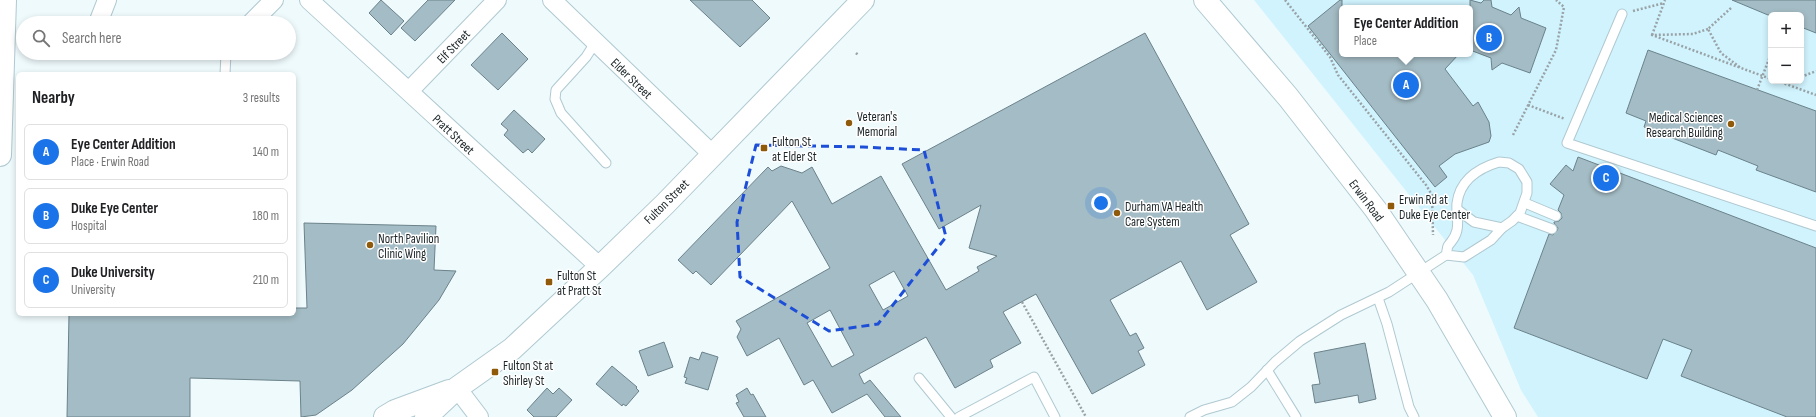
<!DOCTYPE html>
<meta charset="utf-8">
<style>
body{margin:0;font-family:"Sofia Sans Condensed",sans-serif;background:#f6f6f6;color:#202124}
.controls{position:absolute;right:12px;top:12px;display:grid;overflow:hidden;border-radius:6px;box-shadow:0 2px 6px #0003}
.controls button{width:36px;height:36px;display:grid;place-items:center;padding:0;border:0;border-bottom:1px solid #e0e0e0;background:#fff;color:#202124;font:20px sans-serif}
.you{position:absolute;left:1101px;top:203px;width:14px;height:14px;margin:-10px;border:3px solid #fff;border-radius:50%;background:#1a73e8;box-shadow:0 0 0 6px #1a73e833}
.badge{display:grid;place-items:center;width:26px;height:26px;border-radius:50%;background:#1a73e8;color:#fff;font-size:13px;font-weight:700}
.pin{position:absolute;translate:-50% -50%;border:2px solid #fff;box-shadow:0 1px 4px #0006}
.popup{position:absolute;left:1339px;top:5px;width:134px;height:52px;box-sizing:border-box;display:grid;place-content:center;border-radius:6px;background:#fff;filter:drop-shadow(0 1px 3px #0005);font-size:13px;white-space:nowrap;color:#757577}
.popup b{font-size:15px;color:#202124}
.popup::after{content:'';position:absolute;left:50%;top:100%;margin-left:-8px;border:8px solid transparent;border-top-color:#fff}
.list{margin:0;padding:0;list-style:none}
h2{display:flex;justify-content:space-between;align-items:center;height:52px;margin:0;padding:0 16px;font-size:17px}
h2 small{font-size:13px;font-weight:400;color:#757577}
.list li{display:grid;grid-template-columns:26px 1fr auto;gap:12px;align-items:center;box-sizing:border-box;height:56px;margin:0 8px 8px;padding:0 8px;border:1px solid #e0e0e0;border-radius:6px}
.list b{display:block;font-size:15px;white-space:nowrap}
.list p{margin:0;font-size:13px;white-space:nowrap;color:#757577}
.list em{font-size:13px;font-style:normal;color:#757577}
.icon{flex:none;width:22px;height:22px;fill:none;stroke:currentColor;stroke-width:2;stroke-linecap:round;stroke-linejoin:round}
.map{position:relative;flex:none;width:1816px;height:417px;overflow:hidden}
.search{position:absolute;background:#fff;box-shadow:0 2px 6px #0003;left:16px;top:16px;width:280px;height:44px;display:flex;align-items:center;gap:10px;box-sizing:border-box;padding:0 14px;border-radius:22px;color:#757577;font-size:15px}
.panel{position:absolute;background:#fff;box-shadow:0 2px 6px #0003;left:16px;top:72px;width:280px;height:244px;border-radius:6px}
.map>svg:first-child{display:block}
.built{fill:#d0f3fe;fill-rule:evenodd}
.building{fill:#a4bcc5;stroke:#6b828a;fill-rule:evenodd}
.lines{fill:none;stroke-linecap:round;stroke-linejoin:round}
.service-casing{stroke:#b0c9d1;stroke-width:11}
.minor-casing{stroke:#b0c9d1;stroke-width:20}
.secondary-casing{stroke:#b0c9d1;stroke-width:24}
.motorway-casing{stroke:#b0c9d1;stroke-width:24}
.path{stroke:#99a3a6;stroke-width:2.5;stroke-dasharray:2 2;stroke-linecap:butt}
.service{stroke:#fff;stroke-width:9}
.minor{stroke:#fff;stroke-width:18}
.secondary{stroke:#fff;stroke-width:22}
.motorway{stroke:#fff;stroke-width:22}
.marked{fill:none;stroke:#1d4ed8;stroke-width:3;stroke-dasharray:8 5;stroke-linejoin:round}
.poi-dot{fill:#8f5b0b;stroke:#fff;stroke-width:1.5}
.labels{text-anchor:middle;stroke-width:3;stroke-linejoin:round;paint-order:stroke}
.street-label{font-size:13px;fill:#1b2427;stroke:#fff}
.poi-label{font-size:13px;fill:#1b2427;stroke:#fff;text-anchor:start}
</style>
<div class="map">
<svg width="1816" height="417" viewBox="0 0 1816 417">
<rect width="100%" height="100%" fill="#effafd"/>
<!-- built -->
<path class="built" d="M1254 0H1816V417H1538L1521 390 1473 275ZM1342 8H1470V54H1342ZM1771 15H1801V81H1771Z"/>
<!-- building -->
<g class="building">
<path d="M381 0 404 21 391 35 369 13Z"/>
<path d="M428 0H455L415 41 401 28Z"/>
<path d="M690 0H752L770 18 740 47Z"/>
<path d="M1340 0H1342V54H1459L1445 69 1473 106 1478 102 1489 122 1491 136 1489 142 1455 154 1439 166 1447 177 1435 187 1308 26Z"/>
<path d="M1470 0 1481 3 1484 0H1491L1492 7 1511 15 1519 7 1521 18 1546 28 1530 73 1502 63 1492 70 1491 58 1470 50Z"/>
<path d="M1732 0H1816V33L1801 27V15H1768Z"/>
<path d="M502 33 528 59 498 90 471 65Z"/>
<path d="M1145 33 1249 224 1230 235 1257 282 1207 310 1181 261 1110 300 1130 336 1136 333 1144 348 1138 351 1145 365 1092 394 1036 294 1003 312 1021 343 990 360 993 367 955 388 926 337 859 374 864 384 870 380 901 417H885L867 394 832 413 813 380 804 385 779 338 747 356 737 337 741 329 736 321 830 268 792 201 711 285 696 271 693 274 678 260 768 167 772 171 781 166 802 173 812 167 832 204 881 176 946 290 979 271 977 267 997 256 969 248 981 205 939 229 902 164ZM894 271 908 296 883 310 869 285ZM830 310 854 355 832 367 807 323Z"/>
<path d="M1648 50 1816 111V192L1756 170 1758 166 1718 150 1716 155 1644 127 1646 121 1626 113Z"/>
<path d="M514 110 545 139 532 153 528 149 523 153 504 135 508 130 501 124Z"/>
<path d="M1578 157 1816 248V417H1787L1681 376 1692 350 1663 339 1647 379 1514 328 1549 234 1553 235 1557 231 1558 228 1554 223V222L1559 221 1562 218 1561 213 1558 210 1564 195 1550 184 1566 165 1573 171Z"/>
<path d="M304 223 436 226 434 270 456 271 439 300 403 344 352 390 316 415 301 417 300 381 190 378V417H67L69 314H294V308H307Z"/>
<path d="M664 342 673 367 648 376 639 351Z"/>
<path d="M1365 343 1376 399 1359 403 1358 395 1315 403 1312 385 1320 384 1314 353Z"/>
<path d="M702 352 718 357 708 390 685 383 687 378 684 377 690 357 699 360Z"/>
<path d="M612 366 637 387 636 388 639 391 626 406 623 404 622 406 596 384Z"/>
<path d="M547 388 553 394 559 388 572 400 556 417H534L527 410Z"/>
<path d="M747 388 751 395 753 394 766 417H744L736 403 739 402 736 395Z"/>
</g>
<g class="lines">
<!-- service casing -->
<g class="service-casing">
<g id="service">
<path d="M1622 14 1567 143 1816 226"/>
<path d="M595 43 586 57 556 90 555 99 561 113 606 163"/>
<path d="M225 74 226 53"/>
<path d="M1499 162 1509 163 1519 169 1527 182V193L1520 213 1512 221 1502 228 1491 240 1464 257 1446 255C1447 253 1447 248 1448 246 1452 240 1455 239 1457 230 1459 221 1456 212 1457 203 1460 180 1479 168 1499 162Z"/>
<path d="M1525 203 1556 216"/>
<path d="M1458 210 1474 222 1502 228"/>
<path d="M1517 216 1552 229"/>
<path d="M1378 298 1387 324 1409 407 1414 417"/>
<path d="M1267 370 1296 417"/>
<path d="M919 378 951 417"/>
<path d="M959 417 1034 377 1055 417"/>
<path d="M1190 417 1204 410 1232 402 1251 387 1275 362 1300 341 1341 315 1389 292 1446 255"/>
</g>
</g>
<!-- minor casing -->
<g class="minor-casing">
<g id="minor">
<path d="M309 0 600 267"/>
<path d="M552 0 712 154"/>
<path d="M98 23 107 0"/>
<path d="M251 23 274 0"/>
<path d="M409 91 497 0"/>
<path d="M457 388 479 417"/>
</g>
</g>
<!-- secondary casing -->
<g class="secondary-casing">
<g id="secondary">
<path d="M1205 0 1288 97 1376 210 1437 300 1505 417"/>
<path d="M385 417 395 411 449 391"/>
<path d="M426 417 457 388 512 349 600 267 665 204 863 0"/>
</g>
</g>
<!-- motorway casing -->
<g class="motorway-casing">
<path id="motorway" d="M0 155 5 0"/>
</g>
<!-- path -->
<g class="path">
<path d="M1285 0 1330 57 1338 75 1426 185 1432 195 1433 235"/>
<path d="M1731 8 1708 29 1721 53 1741 68 1771 79"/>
<path d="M1633 11 1664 3"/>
<path d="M1708 29 1693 34 1652 35 1741 68"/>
<path d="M1652 35 1665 0"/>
<path d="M856 53 858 55"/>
<path d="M1801 77 1816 71"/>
<path d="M1777 81 1783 83"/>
<path d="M1789 81 1783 83 1816 95"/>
<path d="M1757 90 1771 54"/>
<path d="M1528 105 1565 119"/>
<path d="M1513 135 1556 50 1564 7 1556 0"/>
<path d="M1022 302 1086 417"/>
</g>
<!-- service -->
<use href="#service" class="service"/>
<!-- minor -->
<use href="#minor" class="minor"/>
<!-- secondary -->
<use href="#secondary" class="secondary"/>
<!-- motorway -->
<use href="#motorway" class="motorway"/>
</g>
<!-- marked area -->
<path class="marked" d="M756 145 863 147 924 150 946 237 878 324 829 331 740 277 737 222Z"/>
<!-- markers -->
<g class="poi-dot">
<circle cx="849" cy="123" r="4"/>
<circle cx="1731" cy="124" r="4"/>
<rect x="760" y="144" width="8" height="8" rx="2"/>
<rect x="1387" y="202" width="8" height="8" rx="2"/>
<circle cx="1117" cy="213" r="4"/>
<circle cx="370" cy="245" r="4"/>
<rect x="545" y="278" width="8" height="8" rx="2"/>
<rect x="491" y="368" width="8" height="8" rx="2"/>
</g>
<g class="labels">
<!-- street labels -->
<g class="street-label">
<text transform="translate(453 46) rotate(-46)" y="5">Elf Street</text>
<text transform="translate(632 78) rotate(44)" y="5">Elder Street</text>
<text transform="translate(454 134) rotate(43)" y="5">Pratt Street</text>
<text transform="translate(1367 200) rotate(53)" y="5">Erwin Road</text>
<text transform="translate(666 201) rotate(-45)" y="5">Fulton Street</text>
</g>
<!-- poi labels -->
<g class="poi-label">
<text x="857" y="121">Veteran's<tspan x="857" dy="15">Memorial</tspan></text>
<text x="1723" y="122" text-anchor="end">Medical Sciences<tspan x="1723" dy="15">Research Building</tspan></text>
<text x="772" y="146">Fulton St<tspan x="772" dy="15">at Elder St</tspan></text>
<text x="1399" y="204">Erwin Rd at<tspan x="1399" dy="15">Duke Eye Center</tspan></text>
<text x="1125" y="211">Durham VA Health<tspan x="1125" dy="15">Care System</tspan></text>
<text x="378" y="243">North Pavilion<tspan x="378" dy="15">Clinic Wing</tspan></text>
<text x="557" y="280">Fulton St<tspan x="557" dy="15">at Pratt St</tspan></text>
<text x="503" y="370">Fulton St at<tspan x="503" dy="15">Shirley St</tspan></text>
</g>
</g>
</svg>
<div class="controls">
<button>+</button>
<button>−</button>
</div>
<div class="you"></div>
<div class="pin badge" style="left:1406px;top:85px">A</div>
<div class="popup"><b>Eye Center Addition</b>Place</div>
<div class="pin badge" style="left:1489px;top:38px">B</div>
<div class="pin badge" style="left:1606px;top:178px">C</div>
<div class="search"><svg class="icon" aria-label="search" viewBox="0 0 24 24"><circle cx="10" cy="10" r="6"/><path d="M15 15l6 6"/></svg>Search here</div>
<section class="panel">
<h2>Nearby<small>3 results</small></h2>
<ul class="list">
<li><span class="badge">A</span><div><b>Eye Center Addition</b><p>Place · Erwin Road</p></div><em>140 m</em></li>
<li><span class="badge">B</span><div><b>Duke Eye Center</b><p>Hospital</p></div><em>180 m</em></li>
<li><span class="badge">C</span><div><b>Duke University</b><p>University</p></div><em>210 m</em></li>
</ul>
</section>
</div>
